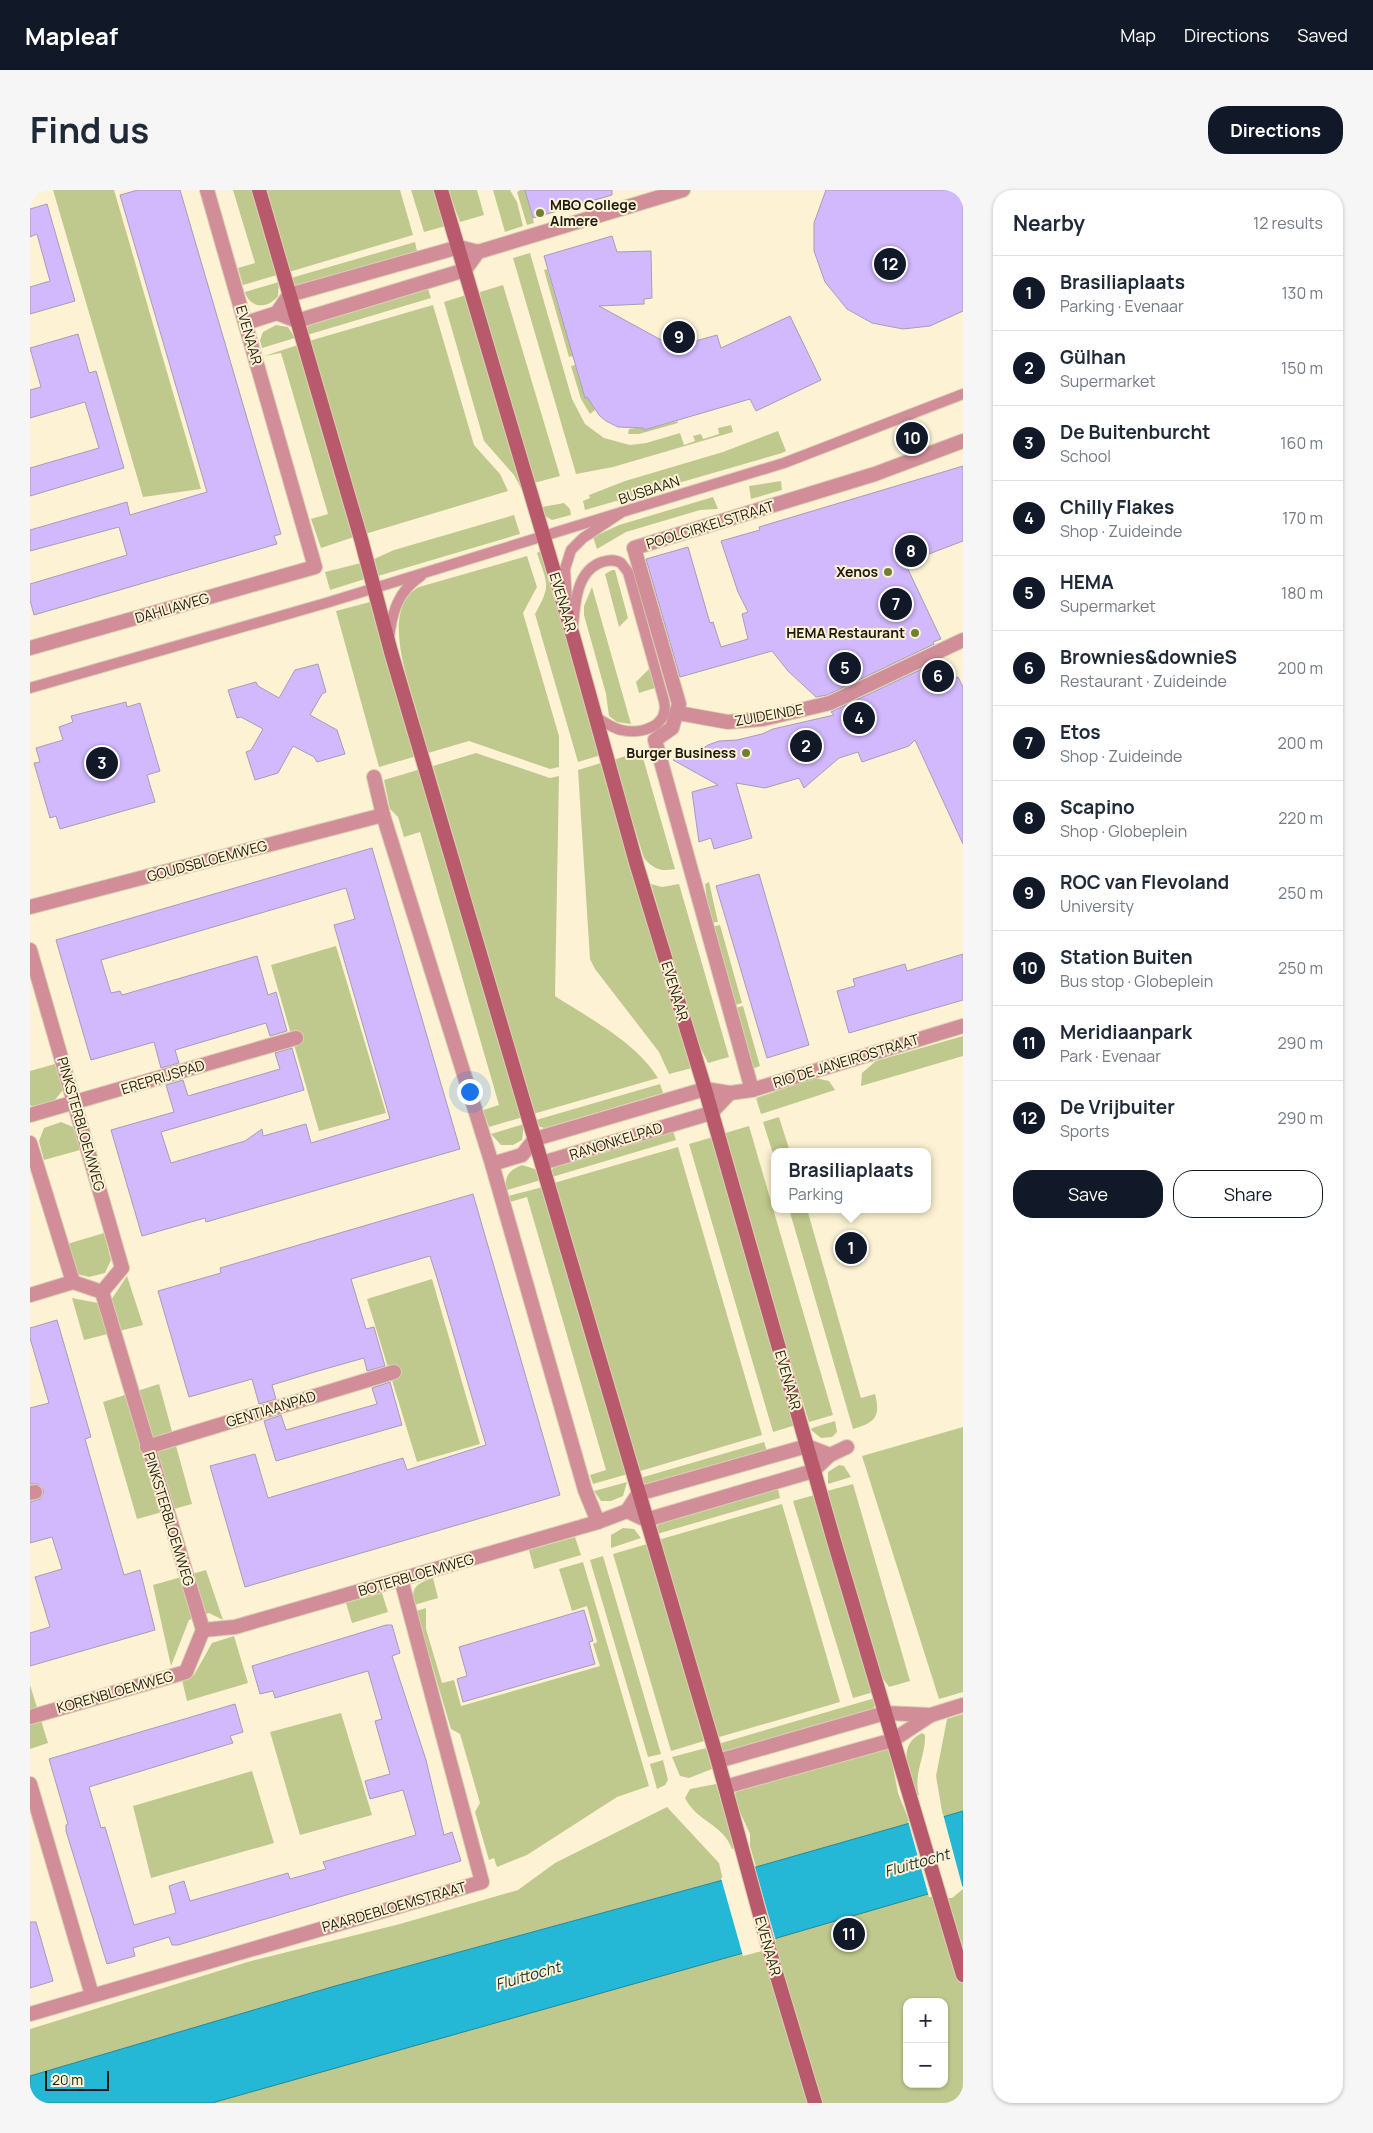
<!DOCTYPE html>
<meta charset="utf-8">
<style>
body{margin:0;font-family:Manrope,sans-serif;background:#f6f6f7;color:#1f2937}
.controls{position:absolute;right:15px;bottom:15px;display:grid;overflow:hidden;border-radius:10px;box-shadow:0 1px 4px #0004}
.controls button{width:45px;height:45px;display:grid;place-items:center;padding:0;border:0;border-bottom:1px solid #e0e1e3;background:#fff;color:#1f2937;font:25px sans-serif}
.scale{position:absolute;left:15px;bottom:12px;width:64px;box-sizing:border-box;padding-left:5px;border:2px solid #1d190e;border-top:0;font-size:14px;line-height:18px;white-space:nowrap;color:#1d190e;-webkit-text-stroke:4px #fdf3d4;paint-order:stroke}
.you{position:absolute;left:439px;top:901px;width:18px;height:18px;margin:-12px;border:4px solid #fff;border-radius:50%;background:#1a73e8;box-shadow:0 0 0 8px #1a73e833}
.badge{display:grid;place-items:center;width:32px;height:32px;border-radius:50%;background:#111827;color:#fff;font-size:16px;font-weight:700}
.pin{position:absolute;translate:-50% -50%;border:2px solid #fff;box-shadow:0 1px 5px #0006}
.popup{position:absolute;left:741px;top:958px;width:160px;height:65px;box-sizing:border-box;display:grid;place-content:center;border-radius:10px;background:#fff;filter:drop-shadow(0 1px 4px #0005);font-size:16px;white-space:nowrap;color:#747a83}
.popup b{font-size:19px;color:#1f2937}
.popup::after{content:'';position:absolute;left:50%;top:100%;margin-left:-10px;border:10px solid transparent;border-top-color:#fff}
.list{margin:0;padding:0;list-style:none}
h2{display:flex;justify-content:space-between;align-items:center;height:65px;margin:0;padding:0 20px;font-size:21px}
h2 small{font-size:16px;font-weight:400;color:#747a83}
.list li{display:grid;grid-template-columns:32px 1fr auto;gap:15px;align-items:center;box-sizing:border-box;height:75px;padding:0 20px;border-top:1px solid #e0e1e3}
.list b{display:block;font-size:19px;white-space:nowrap}
.list p{margin:0;font-size:16px;white-space:nowrap;color:#747a83}
.list em{font-size:16px;font-style:normal;color:#747a83}
.actions{display:flex;gap:10px;padding:15px 20px}
.actions a{flex:1;padding:11px 0;border:1px solid #111827;border-radius:20px;text-align:center;font-size:18px;color:#111827}
.actions .main{background:#111827;color:#fff}
.map{position:relative;flex:none;width:933px;height:1913px;overflow:hidden;border-radius:20px}
header{display:flex;align-items:center;gap:30px;box-sizing:border-box;height:70px;padding:0 25px;background:#111827;color:#fff}
header strong{font-size:24px}
nav{display:flex;gap:28px;margin-inline-start:auto;font-size:18px}
.intro{display:flex;align-items:center;justify-content:space-between;box-sizing:border-box;height:120px;padding:0 30px}
h1{margin:0;font-size:35px}
.button{padding:12px 22px;border-radius:20px;background:#111827;color:#fff;font-size:18px;font-weight:700}
main{display:flex;gap:30px;padding:0 30px}
aside{flex:1;background:#fff;border-radius:20px;box-shadow:0 1px 4px #0004}
.map>svg:first-child{display:block}
.green{fill:#c0c98d;fill-rule:evenodd}
.water{fill:#25b7d6;stroke:#23889a}
.pier{fill:#fdf3d4}
.building{fill:#d2b8fd;stroke:#a69cb9}
.lines{fill:none;stroke-linecap:round;stroke-linejoin:round}
.service-casing{stroke:#d9d0b4;stroke-width:12}
.pedestrian-casing{stroke:#d9d0b4;stroke-width:16}
.minor-casing{stroke:#d9d0b4;stroke-width:16}
.tertiary-casing{stroke:#d9d0b4;stroke-width:16}
.secondary-casing{stroke:#d9d0b4;stroke-width:16}
.service{stroke:#d18e98;stroke-width:10}
.pedestrian{stroke:#d18e98;stroke-width:14}
.minor{stroke:#d18e98;stroke-width:14}
.tertiary{stroke:#d18e98;stroke-width:14}
.secondary{stroke:#b95a6c;stroke-width:14}
.poi-dot{fill:#6e8131;stroke:#fdf3d4;stroke-width:2}
.labels{text-anchor:middle;stroke-width:4;stroke-linejoin:round;paint-order:stroke}
.poi-label{font-size:14px;font-weight:bold;fill:#1d190e;stroke:#fdf3d4;text-anchor:end}
.street-label{font-size:14px;fill:#1d190e;stroke:#fdf3d4}
.water-label{font-size:15px;font-style:italic;fill:#172e34;stroke:#fdf3d4}
</style>
<header>
<strong>Mapleaf</strong>
<nav><a>Map</a><a>Directions</a><a>Saved</a></nav>
</header>
<div class="intro"><h1>Find us</h1><a class="button">Directions</a></div>
<main>
<div class="map">
<svg width="933" height="1913" viewBox="0 0 933 1913">
<rect width="100%" height="100%" fill="#fdf3d4"/>
<!-- green -->
<g class="green">
<path d="M23 0H84L171 299 113 307Z"/>
<path d="M203 0H222L247 85 213 95 208 78 225 73Z"/>
<path d="M235 0H370L383 45 259 82Z"/>
<path d="M381 0H405L416 36 394 42Z"/>
<path d="M418 0H447L454 25 430 32Z"/>
<path d="M463 0H480L487 12 493 36 475 42Z"/>
<path d="M490 0H495L504 33 497 35 487 2Z"/>
<path d="M385 52 387 61 269 96 264 95 261 88Z"/>
<path d="M500 63 542 209 555 234 574 248 600 255 616 253 650 243 654 255 665 251 663 246 671 244 673 249 689 244 688 238 701 235 703 242 583 277 546 284 483 68Z"/>
<path d="M517 79 543 166 539 167 514 80Z"/>
<path d="M249 92 248 106C238 119 220 119 215 102Z"/>
<path d="M473 95 530 286 504 293 451 113 450 102Z"/>
<path d="M398 99 401 108 277 145 276 138 280 134Z"/>
<path d="M436 105 492 297 491 298 484 285 454 251 414 112Z"/>
<path d="M403 115 444 255 470 284 478 301 335 344 279 151Z"/>
<path d="M246 135 258 137 265 148 232 158 230 150 233 142Z"/>
<path d="M268 155 324 347 291 358 281 329 298 324 251 163 234 166Z"/>
<path d="M545 175 555 208 558 207 565 220 560 224 551 209 541 176Z"/>
<path d="M647 231 648 233 609 244H598L599 239 613 237 614 240Z"/>
<path d="M748 241 756 261 752 263 555 320 553 311 560 308 559 305 595 291 693 262Z"/>
<path d="M751 291 752 300 721 309 719 296Z"/>
<path d="M683 307 688 319 670 320 596 342 567 359 563 347 589 335Z"/>
<path d="M534 313 540 319 541 325 522 330 515 326 512 317Z"/>
<path d="M484 325 490 344 348 386 344 369 364 360Z"/>
<path d="M511 361 571 565 548 572 505 424C522 394 517 394 507 363Z"/>
<path d="M497 366 507 397 493 423 529 546V577L520 579 439 551 398 563C393 550 391 536 387 522 378 490 350 418 389 397Z"/>
<path d="M331 373 335 389 300 400 295 382Z"/>
<path d="M582 380H585L598 428 589 437 575 384Z"/>
<path d="M562 397 601 534 587 532 579 526 576 504 554 425V416Z"/>
<path d="M340 412 387 566 349 577 306 421Z"/>
<path d="M620 478 625 498 609 503 606 492Z"/>
<path d="M611 561 645 679C632 682 623 679 614 668L583 570Z"/>
<path d="M446 563 520 588 529 586 525 806C560 829 606 852 628 888L503 924 403 576Z"/>
<path d="M574 572 662 878 639 884 629 862 565 779 560 769 548 580Z"/>
<path d="M391 579 493 927 459 937 453 920 469 915 390 642 374 647 368 627 360 619 354 590Z"/>
<path d="M679 692 688 732 680 733 675 694Z"/>
<path d="M621 694 632 697 649 694 699 867 678 873 666 849Z"/>
<path d="M690 735 712 813 701 816 681 737Z"/>
<path d="M306 756 356 923 289 941 241 775Z"/>
<path d="M713 816 730 876 719 880 701 819Z"/>
<path d="M933 846V866L831 896 832 883 846 871Z"/>
<path d="M25 874 33 900 24 911 6 918 0 915V881Z"/>
<path d="M785 888 799 891 805 900 731 924 726 908Z"/>
<path d="M630 894 633 903 515 938 510 937 506 930Z"/>
<path d="M749 927 760 962H745V970L733 932Z"/>
<path d="M31 932 43 937 50 960 14 970 9 951 14 938Z"/>
<path d="M494 934 492 950 483 955H471L461 944Z"/>
<path d="M719 936 803 1225 779 1232 692 944Z"/>
<path d="M643 941 646 950 522 987 521 981 525 976Z"/>
<path d="M683 947 766 1235 743 1242 659 954Z"/>
<path d="M648 957 732 1245 607 1282 524 993Z"/>
<path d="M492 975 505 979 511 990 477 1000C473 986 480 980 492 975Z"/>
<path d="M513 997 598 1284 563 1294 560 1285 576 1280 497 1007 480 1012 478 1006Z"/>
<path d="M759 1019H777L831 1208 845 1204C851 1227 845 1233 823 1239Z"/>
<path d="M74 1043 81 1070 75 1083 59 1087 47 1084 37 1054Z"/>
<path d="M97 1086 113 1135 54 1150 42 1108 68 1113 81 1110Z"/>
<path d="M402 1089 450 1254 387 1272 337 1109Z"/>
<path d="M129 1194 162 1314 107 1329 73 1212Z"/>
<path d="M805 1231 807 1242 802 1247 791 1248 781 1240 782 1238Z"/>
<path d="M933 1237V1502L909 1509 832 1266Z"/>
<path d="M734 1252 737 1261 615 1295 610 1288Z"/>
<path d="M809 1275 814 1276 821 1287 798 1294V1282Z"/>
<path d="M597 1292 593 1306 581 1311H571L564 1301Z"/>
<path d="M823 1294 880 1491 859 1497 851 1486 797 1301Z"/>
<path d="M748 1299 750 1308 627 1344 626 1337 630 1333Z"/>
<path d="M788 1304 844 1502 823 1508 763 1311Z"/>
<path d="M752 1314 810 1512 686 1548 628 1350Z"/>
<path d="M593 1338 604 1339 611 1348 581 1358V1345Z"/>
<path d="M545 1347 551 1365 504 1379 499 1360Z"/>
<path d="M617 1354 674 1551 641 1561 583 1364Z"/>
<path d="M573 1366 631 1564 618 1567 560 1370Z"/>
<path d="M553 1372 619 1596 587 1607 497 1665 467 1677 464 1668 459 1670 445 1622 450 1613 430 1544 421 1539 386 1421 396 1418V1439L412 1493 424 1490 431 1516 570 1476 563 1454 567 1452 557 1416 542 1421 529 1379Z"/>
<path d="M176 1380 193 1430 179 1423 159 1430 141 1476 123 1395Z"/>
<path d="M403 1388 408 1408 384 1415C380 1398 387 1393 403 1388Z"/>
<path d="M352 1403 358 1422 322 1433 316 1413Z"/>
<path d="M204 1446 218 1493 157 1511 152 1490 164 1485 182 1453Z"/>
<path d="M0 1495 18 1553 0 1559Z"/>
<path d="M845 1508 847 1513 843 1519 696 1562 691 1561 688 1554Z"/>
<path d="M311 1523 342 1625 270 1645 240 1542Z"/>
<path d="M933 1524V1621L913 1627 906 1586 917 1529Z"/>
<path d="M892 1543 895 1545C896 1566 883 1583 889 1605L886 1606C880 1584 865 1556 892 1543Z"/>
<path d="M859 1556 868 1603 880 1633 726 1677 720 1656V1644L703 1607 707 1600Z"/>
<path d="M676 1558 682 1579 659 1588 650 1586 642 1567Z"/>
<path d="M633 1570 638 1590 635 1595 627 1599 620 1574Z"/>
<path d="M222 1581 244 1653 121 1688 103 1616Z"/>
<path d="M686 1594 705 1658 702 1659C693 1634 666 1631 655 1608L660 1599Z"/>
<path d="M637 1617 689 1673 693 1690 305 1796 0 1886V1839L221 1771 370 1734 488 1700 525 1673Z"/>
<path d="M933 1676V1913H134ZM877 1812H914V1894H877Z"/>
</g>
<!-- water -->
<path class="water" d="M933 1621V1695L921 1705 898 1704 747 1748 731 1758 182 1913H0V1886L305 1796 693 1690 726 1677 880 1633 899 1631Z"/>
<!-- pier -->
<g class="pier">
<path d="M913 1624 933 1699 922 1708 899 1707 878 1631Z"/>
<path d="M724 1675 746 1751 732 1761 713 1766 691 1688Z"/>
</g>
<!-- building -->
<g class="building">
<path d="M108 0H150L251 344 244 346 247 354 4 425 0 410V394L97 365 89 337 0 361V340L97 312 100 325 177 302 90 5Z"/>
<path d="M495 0H582V5L503 28Z"/>
<path d="M796 0H933V121L900 136 873 139 842 133 817 119 795 92 784 61V33Z"/>
<path d="M17 14 45 111 0 124V97L20 91 7 44 0 47V19Z"/>
<path d="M582 46 587 62 621 61 622 108 614 109V114L569 116 644 157 687 145 691 158 760 126 791 190 726 221 720 209 614 240 613 238 588 237 576 231 569 225 557 207 555 208 514 66Z"/>
<path d="M48 144 59 183 66 181 94 278 0 306V278L69 258 55 212 0 228V200L11 197 0 158Z"/>
<path d="M933 276V351L875 373 911 449 903 452 904 454 797 505 786 507 758 481 742 461 650 487 616 369 658 357 680 433 683 432 691 457 718 449 712 424 718 422 708 402 691 351 730 340 729 337Z"/>
<path d="M911 470 920 489 928 487 933 497V654L885 550 879 556 832 572 828 562 809 568 774 598 769 588 735 598 706 593 722 648 684 659 681 648 669 652 662 602 688 595 643 570 666 563 678 555 689 551 707 550 732 544 743 539 804 525 801 522Z"/>
<path d="M288 474 296 502 292 504 280 525 307 540 315 564 287 572 284 567 263 556 248 583 225 590 216 562 221 560 233 539 211 527 207 528 198 500 226 492 228 496 249 508 265 480Z"/>
<path d="M96 512 97 517 110 513 130 581 117 585 125 612 30 639 26 626 20 628 4 573 10 572 6 558 33 550 29 537 43 532 41 526Z"/>
<path d="M342 658 430 959 176 1032 175 1028 112 1046 81 940 144 922 136 895 153 890 158 906 250 879 245 863 262 858 274 900 131 942 141 973 215 951 232 939 233 946 276 934 281 953 360 929 304 735 325 729 316 698 71 770 81 803 90 801 92 805 227 766 238 805 246 802 257 841 240 846 236 833 145 860 149 873 131 878 124 852 61 870 26 750Z"/>
<path d="M729 684 779 855 737 868 686 696Z"/>
<path d="M933 764V810L819 843 807 801 825 796 823 789 875 774 877 781Z"/>
<path d="M443 1004 530 1305 215 1397 180 1276 225 1264 238 1308 373 1268 377 1280 456 1255 407 1088 400 1066 321 1089 336 1139 344 1137 355 1176 337 1181 334 1168 288 1181 242 1195 246 1209 229 1214 222 1189 159 1207 128 1101 191 1083 190 1078Z"/>
<path d="M27 1130 61 1247 55 1249 94 1385 110 1380 125 1440 0 1476V1443L20 1437 5 1387 32 1379 22 1347 0 1353V1312L10 1309 14 1301 8 1294H0V1218L19 1213 0 1148V1138Z"/>
<path d="M360 1192 372 1235 246 1271 234 1231 251 1225 256 1240 347 1214 342 1198Z"/>
<path d="M554 1420 563 1451 559 1452 565 1474 433 1512 427 1489 437 1486 429 1457Z"/>
<path d="M356 1435H362L370 1463 362 1466 396 1570 414 1645 422 1642 431 1671 148 1755H142L139 1747 103 1758 105 1766 77 1774 36 1641V1635L38 1634 19 1569 205 1514 213 1542 200 1546 203 1553 59 1597 71 1638 75 1637 104 1735 146 1723 139 1696 154 1691 160 1711 258 1683 260 1689 296 1679 293 1672 386 1645 373 1600 340 1609 335 1591 360 1584 345 1531 352 1529 338 1481 245 1508 243 1501 230 1504 222 1476Z"/>
<path d="M0 1732H6L23 1791 0 1798Z"/>
</g>
<g class="lines">
<!-- service casing -->
<g class="service-casing">
<g id="service">
<path d="M537 413 535 379 541 360 553 348 592 322 754 273 933 204"/>
<path d="M543 437C545 414 546 381 572 372 579 370 585 369 591 373L598 382 634 511C640 536 611 545 591 540 582 538 574 532 566 527"/>
<path d="M359 448C362 422 368 401 391 386"/>
<path d="M0 498 296 413 592 322"/>
</g>
</g>
<!-- pedestrian casing -->
<g class="pedestrian-casing">
<g id="pedestrian">
<path d="M648 523 698 532 733 529 800 513 933 450"/>
<path d="M722 900 625 550 642 538 649 514 604 358 845 284 933 251"/>
<path d="M0 1303 5 1302"/>
</g>
</g>
<!-- minor casing -->
<g class="minor-casing">
<g id="minor">
<path d="M429 57 448 62 435 80 267 131 247 123 259 105Z"/>
<path d="M448 62 653 0"/>
<path d="M216 133 247 123"/>
<path d="M0 458 285 377 177 0"/>
<path d="M344 587 353 625 462 974 555 1300 568 1332"/>
<path d="M0 717 353 625"/>
<path d="M0 760 92 1078 72 1102 43 1092"/>
<path d="M0 925 266 848"/>
<path d="M0 953 43 1092"/>
<path d="M462 974 492 965 505 949"/>
<path d="M72 1102 173 1440"/>
<path d="M0 1105 43 1092"/>
<path d="M777 1256 800 1265 783 1281 616 1330 597 1321 608 1304Z"/>
<path d="M117 1257 364 1182"/>
<path d="M800 1265 817 1257"/>
<path d="M173 1440 205 1437 568 1332 597 1321"/>
<path d="M0 1527 156 1482 173 1440"/>
<path d="M688 1571 855 1523 901 1525"/>
<path d="M0 1594 62 1805"/>
<path d="M695 1597 863 1550 901 1525 933 1515"/>
<path d="M0 1824 452 1692 371 1389"/>
</g>
</g>
<!-- tertiary casing -->
<g class="tertiary-casing">
<g id="tertiary">
<path d="M700 903 722 900 933 836"/>
<path d="M505 949 675 899 700 903 681 923 512 973"/>
</g>
</g>
<!-- secondary casing -->
<g class="secondary-casing">
<g id="secondary">
<path d="M229 0 331 349 361 462 688 1571 743 1773 785 1913"/>
<path d="M411 0 543 446 607 676 675 899 804 1351 933 1785"/>
</g>
</g>
<!-- service -->
<use href="#service" class="service"/>
<!-- pedestrian -->
<use href="#pedestrian" class="pedestrian"/>
<!-- minor -->
<use href="#minor" class="minor"/>
<!-- tertiary -->
<use href="#tertiary" class="tertiary"/>
<!-- secondary -->
<use href="#secondary" class="secondary"/>
</g>
<!-- markers -->
<g class="poi-dot">
<circle cx="510" cy="23" r="5"/>
<circle cx="858" cy="382" r="5"/>
<circle cx="885" cy="443" r="5"/>
<circle cx="716" cy="563" r="5"/>
</g>
<g class="labels">
<!-- poi labels -->
<g class="poi-label">
<text x="520" y="20" text-anchor="start">MBO College<tspan x="520" dy="16">Almere</tspan></text>
<text x="848" y="387">Xenos</text>
<text x="875" y="448">HEMA Restaurant</text>
<text x="706" y="568">Burger Business</text>
</g>
<!-- street labels -->
<g class="street-label">
<text transform="translate(219 145) rotate(74)" y="5">EVENAAR</text>
<text transform="translate(619 300) rotate(-18)" y="5">BUSBAAN</text>
<text transform="translate(680 335) rotate(-17)" y="5">POOLCIRKELSTRAAT</text>
<text transform="translate(533 412) rotate(73)" y="5">EVENAAR</text>
<text transform="translate(142 418) rotate(-16)" y="5">DAHLIAWEG</text>
<text transform="translate(739 525) rotate(-10)" y="5">ZUIDEINDE</text>
<text transform="translate(177 671) rotate(-15)" y="5">GOUDSBLOEMWEG</text>
<text transform="translate(645 801) rotate(73)" y="5">EVENAAR</text>
<text transform="translate(816 871) rotate(-17)" y="5">RIO DE JANEIROSTRAAT</text>
<text transform="translate(133 887) rotate(-17)" y="5">EREPRIJSPAD</text>
<text transform="translate(51 934) rotate(74)" y="5">PINKSTERBLOEMWEG</text>
<text transform="translate(586 951) rotate(-17)" y="5">RANONKELPAD</text>
<text transform="translate(758 1190) rotate(74)" y="5">EVENAAR</text>
<text transform="translate(241 1219) rotate(-17)" y="5">GENTIAANPAD</text>
<text transform="translate(139 1329) rotate(73)" y="5">PINKSTERBLOEMWEG</text>
<text transform="translate(386 1385) rotate(-16)" y="5">BOTERBLOEMWEG</text>
<text transform="translate(85 1502) rotate(-16)" y="5">KORENBLOEMWEG</text>
<text transform="translate(364 1717) rotate(-16)" y="5">PAARDEBLOEMSTRAAT</text>
<text transform="translate(738 1756) rotate(74)" y="5">EVENAAR</text>
</g>
<!-- water labels -->
<g class="water-label">
<text transform="translate(887 1673) rotate(-16)" y="5">Fluittocht</text>
<text transform="translate(498 1786) rotate(-16)" y="5">Fluittocht</text>
</g>
</g>
</svg>
<div class="controls">
<button>+</button>
<button>−</button>
</div>
<div class="scale">20 m</div>
<div class="you"></div>
<div class="pin badge" style="left:821px;top:1058px">1</div>
<div class="popup"><b>Brasiliaplaats</b>Parking</div>
<div class="pin badge" style="left:776px;top:556px">2</div>
<div class="pin badge" style="left:72px;top:573px">3</div>
<div class="pin badge" style="left:829px;top:528px">4</div>
<div class="pin badge" style="left:815px;top:478px">5</div>
<div class="pin badge" style="left:908px;top:486px">6</div>
<div class="pin badge" style="left:866px;top:414px">7</div>
<div class="pin badge" style="left:881px;top:361px">8</div>
<div class="pin badge" style="left:649px;top:147px">9</div>
<div class="pin badge" style="left:882px;top:248px">10</div>
<div class="pin badge" style="left:819px;top:1744px">11</div>
<div class="pin badge" style="left:860px;top:74px">12</div>
</div>
<aside>
<h2>Nearby<small>12 results</small></h2>
<ul class="list">
<li><span class="badge">1</span><div><b>Brasiliaplaats</b><p>Parking · Evenaar</p></div><em>130 m</em></li>
<li><span class="badge">2</span><div><b>Gülhan</b><p>Supermarket</p></div><em>150 m</em></li>
<li><span class="badge">3</span><div><b>De Buitenburcht</b><p>School</p></div><em>160 m</em></li>
<li><span class="badge">4</span><div><b>Chilly Flakes</b><p>Shop · Zuideinde</p></div><em>170 m</em></li>
<li><span class="badge">5</span><div><b>HEMA</b><p>Supermarket</p></div><em>180 m</em></li>
<li><span class="badge">6</span><div><b>Brownies&amp;downieS</b><p>Restaurant · Zuideinde</p></div><em>200 m</em></li>
<li><span class="badge">7</span><div><b>Etos</b><p>Shop · Zuideinde</p></div><em>200 m</em></li>
<li><span class="badge">8</span><div><b>Scapino</b><p>Shop · Globeplein</p></div><em>220 m</em></li>
<li><span class="badge">9</span><div><b>ROC van Flevoland</b><p>University</p></div><em>250 m</em></li>
<li><span class="badge">10</span><div><b>Station Buiten</b><p>Bus stop · Globeplein</p></div><em>250 m</em></li>
<li><span class="badge">11</span><div><b>Meridiaanpark</b><p>Park · Evenaar</p></div><em>290 m</em></li>
<li><span class="badge">12</span><div><b>De Vrijbuiter</b><p>Sports</p></div><em>290 m</em></li>
</ul>
<div class="actions"><a class="main">Save</a><a>Share</a></div>
</aside>
</main>
